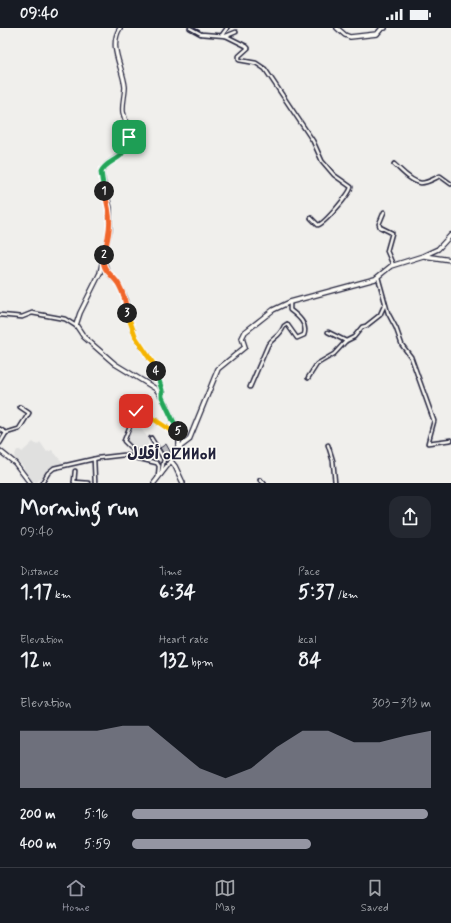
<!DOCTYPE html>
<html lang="en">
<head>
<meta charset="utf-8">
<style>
  :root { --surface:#171b24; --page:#242831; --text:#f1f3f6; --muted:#9ea1a6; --line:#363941; --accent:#9495a2 }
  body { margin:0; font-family:Mynerve,"Playpen Sans Arabic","Noto Sans Tifinagh",sans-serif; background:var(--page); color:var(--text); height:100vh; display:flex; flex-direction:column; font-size:15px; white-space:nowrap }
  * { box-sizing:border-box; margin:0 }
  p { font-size:13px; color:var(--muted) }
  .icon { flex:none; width:22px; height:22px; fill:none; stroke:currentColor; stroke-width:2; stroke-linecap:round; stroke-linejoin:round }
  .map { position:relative; height:455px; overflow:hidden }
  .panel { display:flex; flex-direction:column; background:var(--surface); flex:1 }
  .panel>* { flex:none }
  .pin { position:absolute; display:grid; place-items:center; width:34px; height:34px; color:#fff; margin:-17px; border-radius:8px; box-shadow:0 2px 6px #0006 }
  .km { position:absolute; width:20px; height:20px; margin:-10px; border-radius:50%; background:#222; color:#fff; font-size:11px; line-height:20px; text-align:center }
  .round { display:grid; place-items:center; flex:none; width:42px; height:42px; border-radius:12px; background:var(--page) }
  .headline { display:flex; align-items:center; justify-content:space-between; height:68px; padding:0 20px }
  h1 { font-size:22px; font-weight:700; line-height:30px }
  .metrics { display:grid; grid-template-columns:repeat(3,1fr); gap:6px; height:68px; padding:4px 20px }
  .metrics div { display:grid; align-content:center }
  .metrics b { font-size:20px; font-weight:700 }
  .metrics small { font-size:11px; font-weight:400 }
  .metrics p { font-size:11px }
  .chart { height:112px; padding:8px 20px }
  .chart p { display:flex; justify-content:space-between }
  .chart svg { width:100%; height:72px; margin-top:4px; fill:var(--accent); opacity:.7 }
  ul { padding:0 20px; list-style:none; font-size:13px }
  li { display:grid; grid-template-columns:64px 48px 1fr; align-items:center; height:30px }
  li i { height:10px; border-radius:5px; background:var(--accent) }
  .status { display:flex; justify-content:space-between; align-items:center; height:28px; padding:0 20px; background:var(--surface); direction:ltr }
  .status svg { height:11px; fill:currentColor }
  .menu { display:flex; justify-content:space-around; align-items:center; height:56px; border-top:1px solid var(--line); background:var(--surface); font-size:11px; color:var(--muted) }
  .menu a { display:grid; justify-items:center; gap:2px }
  .menu .selected { color:var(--accent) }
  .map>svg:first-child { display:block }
  .built { fill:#e0e0df }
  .building { fill:#bcbcc0; stroke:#22223b }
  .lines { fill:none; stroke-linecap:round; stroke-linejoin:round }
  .street-casing { stroke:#22223b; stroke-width:5.5 }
  .secondary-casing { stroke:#22223b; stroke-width:6 }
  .street { stroke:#fdfcf7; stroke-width:2.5 }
  .secondary { stroke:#fdfcf7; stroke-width:3.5 }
  .split-1-casing { stroke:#fff; stroke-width:8 }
  .split-2-casing { stroke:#fff; stroke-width:8 }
  .split-3-casing { stroke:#fff; stroke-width:8 }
  .split-4-casing { stroke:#fff; stroke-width:8 }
  .split-5-casing { stroke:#fff; stroke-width:8 }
  .split-6-casing { stroke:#fff; stroke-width:8 }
  .split-1 { stroke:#22a559; stroke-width:5 }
  .split-2 { stroke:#f0652b; stroke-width:5 }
  .split-3 { stroke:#f0652b; stroke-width:5 }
  .split-4 { stroke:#f5b400; stroke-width:5 }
  .split-5 { stroke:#22a559; stroke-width:5 }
  .split-6 { stroke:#f5b400; stroke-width:5 }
  .labels { text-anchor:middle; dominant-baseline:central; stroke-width:3; stroke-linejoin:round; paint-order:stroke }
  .quarter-label { font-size:16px; font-weight:bold; fill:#22223b; stroke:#fdfcf7 }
</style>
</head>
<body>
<div class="status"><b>09:40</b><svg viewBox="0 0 49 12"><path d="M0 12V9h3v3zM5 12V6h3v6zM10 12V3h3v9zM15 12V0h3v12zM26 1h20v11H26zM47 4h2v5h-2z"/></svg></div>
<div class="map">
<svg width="451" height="455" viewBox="0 0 451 455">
  <rect width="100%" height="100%" fill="#f0efec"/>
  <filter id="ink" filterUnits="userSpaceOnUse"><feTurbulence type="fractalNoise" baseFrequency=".025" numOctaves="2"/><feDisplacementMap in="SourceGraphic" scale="8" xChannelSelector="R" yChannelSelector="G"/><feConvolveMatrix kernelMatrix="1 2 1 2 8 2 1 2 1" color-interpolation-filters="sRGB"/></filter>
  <g filter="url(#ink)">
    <g class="built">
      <polygon points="134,391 148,410 148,417 137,425 125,413"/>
      <polygon points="33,414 37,417 40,414 47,424 52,422 64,436 54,438 36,455 31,452 24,441 24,439 14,429 17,422 20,422 22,424"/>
    </g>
    <polygon class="building" points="166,416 171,425 167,431 160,420"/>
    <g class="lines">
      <defs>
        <g id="street">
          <path d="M 190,0 L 201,6 L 226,8 L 246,18 L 248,20 L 239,28 L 239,32 L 256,35 L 265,41 L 313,113 L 322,133 L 334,147 L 351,159 C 350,166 324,196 318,197 L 311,190"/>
          <polyline points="222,7 227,0"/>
          <polyline points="226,8 236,4"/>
          <path d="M 394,136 C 401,142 411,154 421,155 C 428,155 435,150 440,148 L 451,156"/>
          <polyline points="384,184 379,196 380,199 392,205 387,223 393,237"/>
          <polyline points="104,233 108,245 118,255 125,269 128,288 136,310 154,337 162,362 162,369"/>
          <polyline points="378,249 388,285 396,300 402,317 411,329 434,393 428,415 451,412"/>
          <polyline points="0,287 22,289 32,285 65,291 76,298"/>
          <polyline points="328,304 346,313"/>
          <polyline points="308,350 317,336 334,326 346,313 354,309 362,299 366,298 380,287 385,276"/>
          <path d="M 250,359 L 268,317 C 274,308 279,310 284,298 L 287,296 L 297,310 L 304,307 C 308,296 298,288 290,282 L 290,274"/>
          <polyline points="0,401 6,405"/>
          <polyline points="151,410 164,431 161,446"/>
          <polyline points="0,415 6,405 19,401 29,385 20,379"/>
          <polyline points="328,417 333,433 335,455"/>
          <polyline points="140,429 124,413 136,383 152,390 179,408"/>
          <polyline points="94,431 95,455"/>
          <polyline points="260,452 264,455"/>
          <polyline points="74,454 88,455"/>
          <polyline points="74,454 75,443"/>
          <polyline points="42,455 48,445 54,440 98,430 124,427 157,435 159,438 158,449"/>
        </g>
        <g id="secondary">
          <path d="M 120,0 C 108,19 123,39 125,59 C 125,67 122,75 123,84 C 125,93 130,101 129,111 C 125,132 106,131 101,145 L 110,180 L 110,200 L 100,245 L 80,285 L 76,297 L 84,309 L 115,336 L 156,361 L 162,369 L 176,398 L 179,408 L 179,417 L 168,437 L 154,455"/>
          <polyline points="337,0 345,7 350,9 377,6 382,0 385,0"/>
          <polyline points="424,228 451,232"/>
          <polyline points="177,421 189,412 218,341 245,319 242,310 245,304 273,282 290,274 375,251 391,238 423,228 438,221 451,207"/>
          <polyline points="0,423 15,435 30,455"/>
          <polyline points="171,433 175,438 183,455"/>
        </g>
      </defs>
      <use href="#street" class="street-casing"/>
      <use href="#secondary" class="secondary-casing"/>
      <use href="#street" class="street"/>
      <use href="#secondary" class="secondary"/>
    </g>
  </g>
  <g class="lines" filter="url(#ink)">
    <defs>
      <path id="split-1" d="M 104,163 L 101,144 C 105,135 115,133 121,127 C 125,122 127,116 129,109"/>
      <path id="split-2" d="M 104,227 C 111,199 112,190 104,163"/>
      <path id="split-3" d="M 104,227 C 100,243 113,246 119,257 C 124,266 126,275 127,285"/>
      <polyline id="split-4" points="127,285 136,310 154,337 156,343"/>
      <polyline id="split-5" points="156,343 162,362 162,369 178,403"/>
      <polyline id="split-6" points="136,383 152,390 179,408 178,403"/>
    </defs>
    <use href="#split-1" class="split-1-casing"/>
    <use href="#split-2" class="split-2-casing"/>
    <use href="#split-3" class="split-3-casing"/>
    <use href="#split-4" class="split-4-casing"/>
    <use href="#split-5" class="split-5-casing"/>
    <use href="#split-6" class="split-6-casing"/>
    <use href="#split-1" class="split-1"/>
    <use href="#split-2" class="split-2"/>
    <use href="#split-3" class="split-3"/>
    <use href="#split-4" class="split-4"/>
    <use href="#split-5" class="split-5"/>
    <use href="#split-6" class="split-6"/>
  </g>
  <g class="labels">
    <g class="quarter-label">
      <text x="172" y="426">أقلال ⴰⵇⵍⵍⴰⵍ</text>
    </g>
  </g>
</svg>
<div class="pin" style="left:129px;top:109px;background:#1e9e55"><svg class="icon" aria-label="arrive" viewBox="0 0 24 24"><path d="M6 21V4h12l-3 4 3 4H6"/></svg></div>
<div class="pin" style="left:136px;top:383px;background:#d93025"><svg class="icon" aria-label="check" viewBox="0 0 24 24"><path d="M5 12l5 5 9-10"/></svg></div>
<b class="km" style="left:104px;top:163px">1</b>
<b class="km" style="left:104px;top:227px">2</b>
<b class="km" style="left:127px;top:285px">3</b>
<b class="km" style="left:156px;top:343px">4</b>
<b class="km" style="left:178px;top:403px">5</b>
</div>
<section class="panel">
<div class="headline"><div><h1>Morning run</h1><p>09:40</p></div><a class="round"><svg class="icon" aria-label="share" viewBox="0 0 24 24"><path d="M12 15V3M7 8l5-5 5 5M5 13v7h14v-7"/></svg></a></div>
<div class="metrics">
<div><p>Distance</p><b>1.17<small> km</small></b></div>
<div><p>Time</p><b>6:34</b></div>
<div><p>Pace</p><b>5:37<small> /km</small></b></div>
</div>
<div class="metrics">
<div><p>Elevation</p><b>12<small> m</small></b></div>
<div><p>Heart rate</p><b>132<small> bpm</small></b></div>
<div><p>kcal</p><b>84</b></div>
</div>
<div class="chart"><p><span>Elevation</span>303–313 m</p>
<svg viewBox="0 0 160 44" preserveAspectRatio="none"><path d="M0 44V9L10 9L20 9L30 9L40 6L50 6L60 19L70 32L80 38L90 32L100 19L110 9L120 9L130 16L140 16L150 12L160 9V44z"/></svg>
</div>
<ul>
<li><b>200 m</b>5:16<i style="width:99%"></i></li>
<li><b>400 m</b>5:59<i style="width:60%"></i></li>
</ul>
</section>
<nav class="menu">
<a class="selected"><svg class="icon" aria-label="home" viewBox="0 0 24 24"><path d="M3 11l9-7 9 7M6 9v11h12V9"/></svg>Home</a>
<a><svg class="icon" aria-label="map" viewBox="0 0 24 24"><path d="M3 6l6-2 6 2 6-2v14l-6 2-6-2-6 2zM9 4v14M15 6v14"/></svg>Map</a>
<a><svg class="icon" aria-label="saved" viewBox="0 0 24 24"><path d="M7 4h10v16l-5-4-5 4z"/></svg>Saved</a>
</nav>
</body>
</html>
